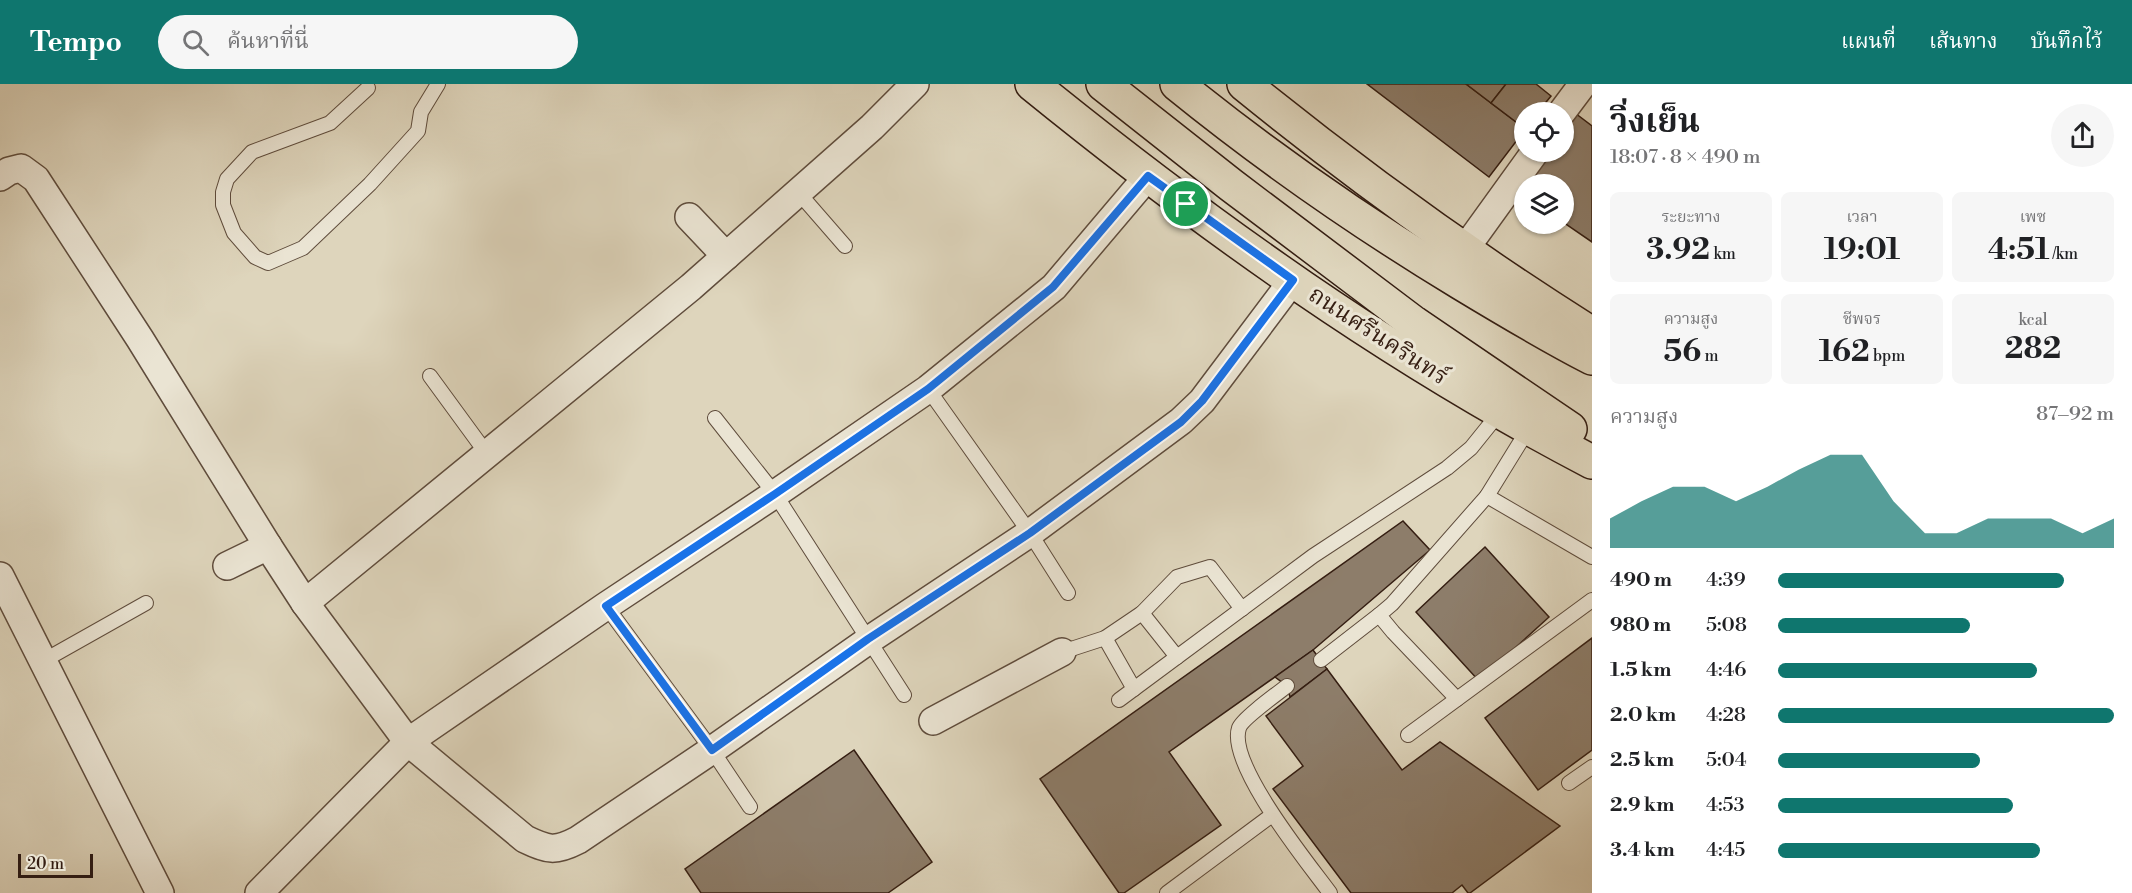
<!DOCTYPE html>
<html lang="th">
<head>
<meta charset="utf-8">
<style>
  :root { --surface:#fff; --page:#f6f6f6; --text:#202124; --muted:#757577; --accent:#0f766e }
  body { margin:0; font-family:"Libre Bodoni","Noto Serif Thai",serif; background:var(--page); color:var(--text); height:100vh; display:flex; flex-direction:column; font-size:22px; white-space:nowrap }
  * { box-sizing:border-box; margin:0 }
  p { font-size:20px; color:var(--muted) }
  .icon { flex:none; width:33px; height:33px; fill:none; stroke:currentColor; stroke-width:2; stroke-linecap:round; stroke-linejoin:round }
  .map { position:relative; flex:1; overflow:hidden }
  .details { display:flex; flex-direction:column; background:var(--surface); width:540px }
  .details>* { flex:none }
  .controls { position:absolute; left:1514px; top:18px; display:grid; gap:12px }
  .controls a { display:grid; place-items:center; width:60px; height:60px; border-radius:50%; background:var(--surface); box-shadow:0 2px 4px #0004; font-size:30px }
  .scale { position:absolute; left:18px; bottom:15px; width:75px; box-sizing:border-box; padding-left:6px; border:3px solid #351e12; border-top:0; font-size:16px; line-height:21px; white-space:nowrap; color:#351e12; -webkit-text-stroke:4px #eae4d3; paint-order:stroke }
  .pin { position:absolute; display:grid; place-items:center; width:51px; height:51px; color:#fff; margin:-26px; border:3px solid #fff; border-radius:50%; box-shadow:0 2px 6px #0007 }
  .round { display:grid; place-items:center; flex:none; width:63px; height:63px; border-radius:32px; background:var(--page) }
  .summary { display:flex; align-items:center; justify-content:space-between; height:102px; padding:0 18px }
  h1 { font-size:33px; font-weight:700; line-height:45px }
  .stats { display:grid; grid-template-columns:repeat(3,1fr); gap:9px; height:102px; padding:6px 18px }
  .stats div { display:grid; align-content:center; border-radius:9px; background:var(--page); text-align:center }
  .stats b { font-size:30px; font-weight:700 }
  .stats small { font-size:16px; font-weight:400 }
  .stats p { font-size:16px }
  .chart { height:168px; padding:12px 18px }
  .chart p { display:flex; justify-content:space-between }
  .chart svg { width:100%; height:108px; margin-top:6px; fill:var(--accent); opacity:.7 }
  ul { padding:0 18px; list-style:none; font-size:20px }
  li { display:grid; grid-template-columns:96px 72px 1fr; align-items:center; height:45px }
  li i { height:15px; border-radius:8px; background:var(--accent) }
  header { display:flex; align-items:center; gap:36px; box-sizing:border-box; height:84px; padding:0 30px; background:var(--accent); color:#fff }
  header strong { font-size:28px }
  nav { display:flex; gap:33px; margin-inline-start:auto; font-size:21px }
  .search { width:420px; height:54px; background:var(--page); display:flex; align-items:center; gap:15px; box-sizing:border-box; padding:0 21px; border-radius:33px; color:var(--muted); font-size:22px }
  main { display:flex; flex:1; min-height:0 }
  .map>svg:first-child { display:block }
  .building { fill:#8d7d6a; stroke:#351e12; stroke-width:1.5 }
  .lines { fill:none; stroke-linecap:round; stroke-linejoin:round }
  .lane-casing { stroke:#5f4c3c; stroke-width:16 }
  .street-casing { stroke:#5f4c3c; stroke-width:30 }
  .primary-casing { stroke:#351e12; stroke-width:36 }
  .lane { stroke:#eae4d3; stroke-width:14 }
  .street { stroke:#eae4d3; stroke-width:27 }
  .primary { stroke:#ded5bc; stroke-width:33 }
  .route-casing { stroke:#fff; stroke-width:12 }
  .route { stroke:#1a73e8; stroke-width:8 }
  .labels { text-anchor:middle; dominant-baseline:central; stroke-width:6; stroke-linejoin:round; paint-order:stroke }
  .street-label { font-size:24px; fill:#351e12; stroke:#eae4d3 }
</style>
</head>
<body>
<header>
<strong>Tempo</strong>
<div class="search"><svg class="icon" aria-label="search" viewBox="0 0 24 24"><circle cx="10" cy="10" r="6"/><path d="M15 15l6 6"/></svg>ค้นหาที่นี่</div>
<nav><a>แผนที่</a><a>เส้นทาง</a><a>บันทึกไว้</a></nav>
</header>
<main>
<div class="map">
<svg width="1592" height="809" viewBox="0 0 1592 809">
  <rect width="100%" height="100%" fill="#ded5bc"/>
  <filter id="stains"><feTurbulence type="fractalNoise" baseFrequency=".00333" numOctaves="4"/><feColorMatrix values="0 0 0 0 .2 0 0 0 0 .09 0 0 0 0 .02 0 0 0 .5 -.17"/></filter>
  <radialGradient id="worn" r=".72"><stop offset=".6" stop-color="#630" stop-opacity="0"/><stop offset="1" stop-color="#630" stop-opacity=".3"/></radialGradient>
  <g class="building">
    <polygon points="1367,0 1466,0 1524,44 1524,47 1489,93"/>
    <polygon points="1466,0 1506,0 1491,19"/>
    <polygon points="1506,0 1536,0 1551,12 1538,28 1524,28 1524,44 1491,19"/>
    <polygon points="1575,29 1592,42 1592,158 1563,138 1563,100 1524,100 1524,112 1517,107 1546,68 1563,68 1563,45"/>
    <polygon points="1403,437 1430,466 1313,566 1169,668 1221,741 1124,809 1119,809 1040,695"/>
    <polygon points="1485,463 1549,533 1479,597 1416,528"/>
    <polygon points="1592,554 1592,666 1538,706 1485,634"/>
    <polygon points="1313,566 1327,585 1290,613 1287,602 1275,593"/>
    <polygon points="1327,585 1402,686 1440,658 1560,742 1470,809 1468,809 1462,801 1452,809 1351,809 1273,705 1303,682 1266,632"/>
    <polygon points="854,666 932,778 888,809 701,809 685,785"/>
  </g>
  <g class="lines">
    <defs>
      <g id="lane">
        <polyline points="368,4 330,39 252,68 227,95 223,108 223,121 234,149 255,173 268,179 303,164 370,100 418,47 421,28 438,0"/>
        <polyline points="798,108 845,162"/>
        <polyline points="430,292 487,370"/>
        <polyline points="928,305 1030,449 1068,509"/>
        <polyline points="715,334 775,410 904,611"/>
        <polyline points="1529,344 1487,412 1592,473"/>
        <polyline points="606,522 712,666 750,723"/>
        <polyline points="1142,529 1177,573"/>
        <polyline points="1105,554 1134,605"/>
        <polyline points="1062,568 1105,554 1142,529 1177,493 1210,483 1242,525"/>
        <polyline points="1321,576 1379,531"/>
        <polyline points="43,577 146,519"/>
        <path d="M 1287,602 C 1278,609 1242,635 1239,644 C 1227,680 1308,779 1330,809"/>
        <polyline points="1457,615 1393,548 1379,531 1392,520 1487,412"/>
        <polyline points="1119,616 1313,472 1447,384 1471,364 1500,328"/>
        <polyline points="1408,651 1592,516"/>
        <polyline points="1569,699 1592,683"/>
        <polyline points="1167,809 1272,731"/>
      </g>
      <g id="street">
        <polyline points="1562,28 1583,0"/>
        <path d="M 0,93 L 9,87 L 21,84 L 36,95 L 140,255 L 268,462 L 305,519 L 408,658 L 525,755 C 548,766 555,768 578,756 L 712,666 L 869,556 L 1030,449 L 1181,337 L 1202,317 L 1293,196"/>
        <polyline points="689,133 726,172"/>
        <polyline points="1465,165 1535,68"/>
        <polyline points="227,482 268,462"/>
        <polyline points="0,492 160,809"/>
        <polyline points="305,519 691,203 872,43 915,0"/>
        <polyline points="933,637 1062,568"/>
        <polyline points="259,809 408,658 606,522 775,410 928,305 1054,203 1148,92"/>
      </g>
      <g id="primary">
        <path d="M 1032,0 C 1207,142 1392,274 1592,378"/>
        <polyline points="1103,0 1231,101 1414,239 1570,345"/>
        <path d="M 1177,0 C 1267,73 1362,139 1461,199 C 1504,225 1547,251 1592,274"/>
        <path d="M 1244,0 C 1355,90 1471,174 1592,250"/>
      </g>
    </defs>
    <use href="#lane" class="lane-casing"/>
    <use href="#street" class="street-casing"/>
    <use href="#primary" class="primary-casing"/>
    <use href="#lane" class="lane"/>
    <use href="#street" class="street"/>
    <use href="#primary" class="primary"/>
  </g>
  <g class="lines">
    <defs>
      <polygon id="route" points="1148,92 1293,196 1202,317 1181,338 1030,449 868,555 712,666 606,522 775,410 928,305 1053,203"/>
    </defs>
    <use href="#route" class="route-casing"/>
    <use href="#route" class="route"/>
  </g>
  <g class="labels">
    <g class="street-label">
      <text transform="translate(1378 252) rotate(33)">ถนนศรีนครินทร์</text>
    </g>
  </g>
  <rect width="100%" height="100%" filter="url(#stains)"/>
  <rect width="100%" height="100%" fill="url(#worn)"/>
</svg>
<div class="controls">
<a><svg class="icon" aria-label="locate" viewBox="0 0 24 24"><circle cx="12" cy="12" r="6"/><path d="M12 2v4M12 18v4M2 12h4M18 12h4"/></svg></a>
<a><svg class="icon" aria-label="layers" viewBox="0 0 24 24"><path d="M12 4l9 5-9 5-9-5zM3 14l9 5 9-5"/></svg></a>
</div>
<div class="scale">20 m</div>
<div class="pin" style="left:1186px;top:120px;background:#1e9e55"><svg class="icon" aria-label="arrive" viewBox="0 0 24 24"><path d="M6 21V4h12l-3 4 3 4H6"/></svg></div>
</div>
<section class="details">
<div class="summary"><div><h1>วิ่งเย็น</h1><p>18:07 · 8 × 490 m</p></div><a class="round"><svg class="icon" aria-label="share" viewBox="0 0 24 24"><path d="M12 15V3M7 8l5-5 5 5M5 13v7h14v-7"/></svg></a></div>
<div class="stats">
<div><p>ระยะทาง</p><b>3.92<small> km</small></b></div>
<div><p>เวลา</p><b>19:01</b></div>
<div><p>เพซ</p><b>4:51<small> /km</small></b></div>
</div>
<div class="stats">
<div><p>ความสูง</p><b>56<small> m</small></b></div>
<div><p>ชีพจร</p><b>162<small> bpm</small></b></div>
<div><p>kcal</p><b>282</b></div>
</div>
<div class="chart"><p><span>ความสูง</span>87–92 m</p>
<svg viewBox="0 0 160 44" preserveAspectRatio="none"><path d="M0 44V32L10 25L20 19L30 19L40 25L50 19L60 12L70 6L80 6L90 25L100 38L110 38L120 32L130 32L140 32L150 38L160 32V44z"/></svg>
</div>
<ul>
<li><b>490 m</b>4:39<i style="width:85%"></i></li>
<li><b>980 m</b>5:08<i style="width:57%"></i></li>
<li><b>1.5 km</b>4:46<i style="width:77%"></i></li>
<li><b>2.0 km</b>4:28<i style="width:100%"></i></li>
<li><b>2.5 km</b>5:04<i style="width:60%"></i></li>
<li><b>2.9 km</b>4:53<i style="width:70%"></i></li>
<li><b>3.4 km</b>4:45<i style="width:78%"></i></li>
</ul>
</section>
</main>
</body>
</html>
